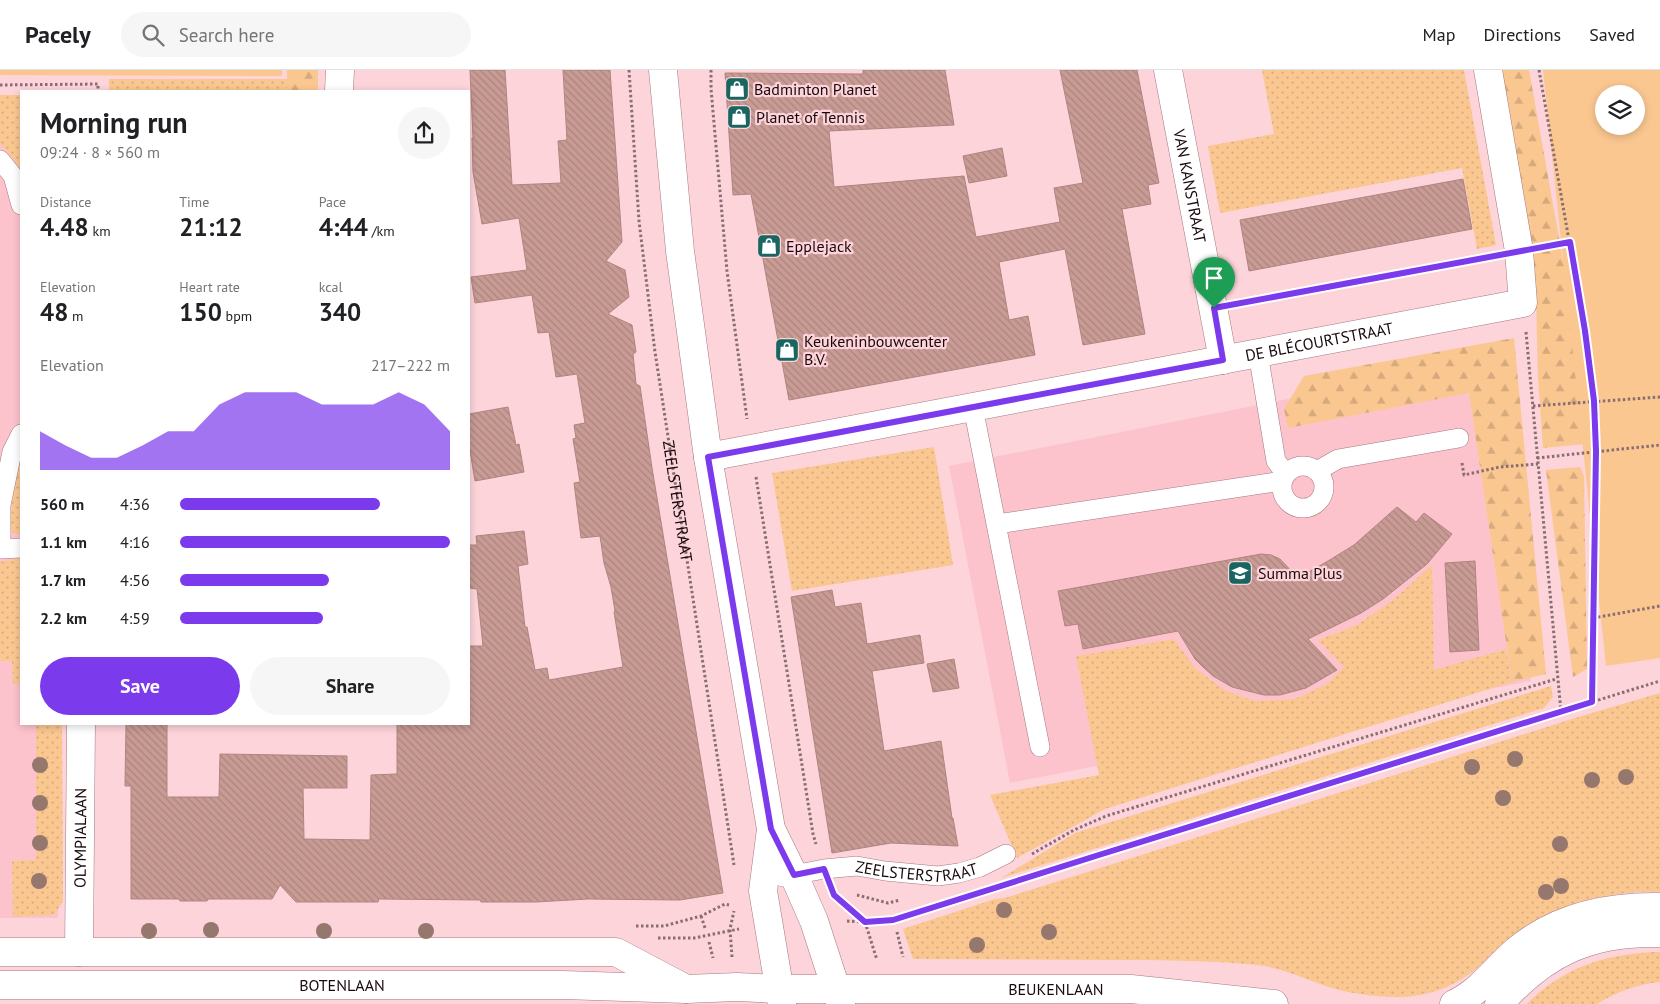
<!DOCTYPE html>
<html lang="en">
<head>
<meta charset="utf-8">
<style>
  :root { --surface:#fff; --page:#f6f6f6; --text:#202124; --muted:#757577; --line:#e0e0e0; --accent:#7c3aed }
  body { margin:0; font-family:"PT Sans",sans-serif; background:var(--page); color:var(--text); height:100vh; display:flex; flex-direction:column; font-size:19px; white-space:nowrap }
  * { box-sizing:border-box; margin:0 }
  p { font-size:16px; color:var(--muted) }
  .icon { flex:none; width:28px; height:28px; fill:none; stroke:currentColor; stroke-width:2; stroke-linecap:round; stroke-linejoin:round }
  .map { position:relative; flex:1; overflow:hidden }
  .side { position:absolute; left:20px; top:20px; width:450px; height:635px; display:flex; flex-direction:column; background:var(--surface); border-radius:0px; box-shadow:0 2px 8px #0003 }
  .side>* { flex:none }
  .fabs { position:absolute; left:1595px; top:15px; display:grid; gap:10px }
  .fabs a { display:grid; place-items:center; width:50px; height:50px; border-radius:50%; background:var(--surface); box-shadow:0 2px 8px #0003; font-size:25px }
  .pin { position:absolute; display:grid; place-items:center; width:42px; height:42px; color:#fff; margin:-51px -21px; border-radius:50% 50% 50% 0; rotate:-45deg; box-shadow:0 0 5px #0007 }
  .pin .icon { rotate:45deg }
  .round { display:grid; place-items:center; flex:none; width:52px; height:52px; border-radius:26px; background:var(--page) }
  .summary { display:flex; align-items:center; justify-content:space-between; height:85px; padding:0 20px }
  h1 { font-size:28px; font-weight:800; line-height:38px }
  .metrics { display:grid; grid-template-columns:repeat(3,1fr); gap:8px; height:85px; padding:5px 20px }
  .metrics div { display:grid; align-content:center }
  .metrics b { font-size:25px; font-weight:800 }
  .metrics small { font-size:14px; font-weight:400 }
  .metrics p { font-size:14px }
  .chart { height:140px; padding:10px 20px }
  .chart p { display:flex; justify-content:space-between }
  .chart svg { width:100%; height:90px; margin-top:5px; fill:var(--accent); opacity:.7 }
  .primary-button { display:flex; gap:10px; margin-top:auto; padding:10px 20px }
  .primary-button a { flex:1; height:58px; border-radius:30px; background:var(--accent); color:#fff; font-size:20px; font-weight:800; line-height:58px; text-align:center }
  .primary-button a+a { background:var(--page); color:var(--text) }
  ul { padding:0 20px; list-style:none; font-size:16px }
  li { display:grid; grid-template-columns:80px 60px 1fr; align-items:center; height:38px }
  li i { height:12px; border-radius:6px; background:var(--accent) }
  header { display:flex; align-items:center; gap:30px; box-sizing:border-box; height:70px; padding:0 25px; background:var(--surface); border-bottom:1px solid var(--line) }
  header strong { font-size:24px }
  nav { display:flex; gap:28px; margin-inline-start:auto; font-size:18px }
  .search { width:350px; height:45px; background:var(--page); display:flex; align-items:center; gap:12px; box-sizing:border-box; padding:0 18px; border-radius:28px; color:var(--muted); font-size:19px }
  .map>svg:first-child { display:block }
  .built { fill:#fcc3cd }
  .grass { fill:url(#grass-dots) }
  .forest { fill:url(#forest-firs) }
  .green { fill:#fbc791; fill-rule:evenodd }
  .building { fill:url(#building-back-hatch); stroke:#b0847e }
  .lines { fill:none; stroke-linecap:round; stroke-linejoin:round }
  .service-casing { stroke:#a57980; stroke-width:20 }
  .minor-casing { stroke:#a57980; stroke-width:29 }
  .tertiary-casing { stroke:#a57980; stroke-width:29 }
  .primary-casing { stroke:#a57980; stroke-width:29 }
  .path { stroke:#886d72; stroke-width:3; stroke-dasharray:2.5 2.5; stroke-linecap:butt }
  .service { stroke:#fff; stroke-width:19 }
  .minor { stroke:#fff; stroke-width:28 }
  .tertiary { stroke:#fff; stroke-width:28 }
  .primary { stroke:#fff; stroke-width:28 }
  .tree { fill:#95776d }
  .route-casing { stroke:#fff; stroke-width:10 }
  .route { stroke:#7c3aed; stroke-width:6 }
  .labels { text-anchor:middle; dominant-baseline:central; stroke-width:4.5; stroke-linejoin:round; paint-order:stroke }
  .poi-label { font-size:16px; fill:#18090c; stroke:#fcd4da; text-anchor:start }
  .street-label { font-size:16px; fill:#18090c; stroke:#fcd4da }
</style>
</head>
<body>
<header>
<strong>Pacely</strong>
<div class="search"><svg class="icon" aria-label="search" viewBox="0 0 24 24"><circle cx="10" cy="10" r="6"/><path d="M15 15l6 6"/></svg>Search here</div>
<nav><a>Map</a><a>Directions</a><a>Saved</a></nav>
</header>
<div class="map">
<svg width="1660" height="934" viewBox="0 0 1660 934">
  <defs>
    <pattern id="grass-dots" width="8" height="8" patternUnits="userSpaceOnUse" patternTransform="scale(1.25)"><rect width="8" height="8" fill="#fbc791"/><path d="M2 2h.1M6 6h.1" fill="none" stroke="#d6aa7c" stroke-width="1.8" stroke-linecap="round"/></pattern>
    <pattern id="forest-firs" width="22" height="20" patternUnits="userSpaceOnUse" patternTransform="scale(1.25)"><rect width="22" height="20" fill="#fbc791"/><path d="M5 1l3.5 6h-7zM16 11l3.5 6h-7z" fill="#d6aa7c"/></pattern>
    <pattern id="building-back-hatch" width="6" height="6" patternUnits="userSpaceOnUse" patternTransform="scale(1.25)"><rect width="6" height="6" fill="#c99b95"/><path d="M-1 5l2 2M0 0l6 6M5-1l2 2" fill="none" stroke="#ac847f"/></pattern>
  </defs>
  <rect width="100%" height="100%" fill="#fcd4da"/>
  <g class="built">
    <polygon points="0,25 21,25 21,654 61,654 58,848 0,848"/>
    <polygon points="1470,293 1531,611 1010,713 949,396"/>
  </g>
  <g class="grass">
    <polygon points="1262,0 1464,0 1496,175 1477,179 1462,98 1220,143 1208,76 1274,64"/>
    <rect x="109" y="9" width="178" height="12"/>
    <polygon points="0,25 21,25 21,102 18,95 0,73"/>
    <polygon points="934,377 953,495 792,521 772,403"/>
    <polygon points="21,389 21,465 12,462 10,456 14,413"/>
    <polygon points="18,488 21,489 21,614 13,614 12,591 0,591 0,492"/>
    <polygon points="1432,495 1434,600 1506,579 1512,612 1105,739 1017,788 990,725 1099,705 1076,586 1174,569 1195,598 1224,620 1255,631 1295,629 1327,614 1344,597 1318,570 1355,556 1393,530"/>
    <polygon points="1551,616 1553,627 1544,638 1001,808 1075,763"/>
    <path d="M 1660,623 L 1660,822 C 1604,820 1547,838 1503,873 C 1493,881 1485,892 1475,900 C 1457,914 1436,923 1414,926 C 1389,929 1357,925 1332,918 C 1307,910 1284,898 1257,895 C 1207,890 1155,890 1105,890 C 1041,890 977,889 913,889 L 903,859 L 995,829 L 1005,828 L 1585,645 Z"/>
    <polygon points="36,654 62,654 63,831 54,845 13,847 12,791 36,790"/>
    <path d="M 1653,882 L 1660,882 L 1660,912 C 1638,914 1616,922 1597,934 L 1527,934 C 1564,897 1603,885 1653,882 Z"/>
  </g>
  <g class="forest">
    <rect x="287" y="0" width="31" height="21"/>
    <polygon points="1500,0 1529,0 1581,291 1585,374 1543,378 1538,309 1536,227"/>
    <polygon points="1514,268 1546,604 1512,612 1469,323 1288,358 1284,339 1304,306"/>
    <polygon points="1580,397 1584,406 1587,599 1573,607 1546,400"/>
  </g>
  <g class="green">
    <polygon points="0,0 282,0 282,6 0,5"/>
    <path d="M 1543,0 L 1660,0 L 1660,588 L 1606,596 ZM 1604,24 L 1636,24 L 1636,56 L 1604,56 Z"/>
  </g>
  <g class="building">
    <polygon points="470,0 505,0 512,115 561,113 558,71 567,70 563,0 610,0 622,172 606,191 625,200 629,227 608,244 632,255 636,282 633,284 636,314 640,316 652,398 723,823 680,830 588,829 536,832 481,832 480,830 379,829 378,832 296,832 280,815 272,829 208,829 207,831 180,831 179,829 131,829 131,716 125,716 126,654 167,654 167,727 219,727 220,684 347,686 347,718 303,718 304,769 370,770 371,705 397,704 397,654 469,654 469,576 483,576 477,519 469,518 469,475 477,475 476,466 524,461 528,494 518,496 525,557 527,557 535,600 547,598 549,610 623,597 614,542 615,541 611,517 604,493 600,466 581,468 574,413 580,412 573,369 576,368 574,355 585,353 577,304 556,307 549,262 538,263 532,225 475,233 471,207 527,200 519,148 482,154 473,102 472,68 473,68"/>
    <polygon points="863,0 945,0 954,55 829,61 834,117 964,106 976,167 1060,152 1054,118 1083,113 1060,0 1137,0 1159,113 1148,115 1151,134 1122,139 1145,264 1083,275 1065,179 999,192 1009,250 1028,246 1035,285 789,330 751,124 733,125 725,3 863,4"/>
    <polygon points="1002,78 1007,106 969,113 963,86"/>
    <polygon points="1463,109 1472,159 1249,201 1240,150"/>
    <polygon points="508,337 516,375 519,374 524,402 475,411 469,375 469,344"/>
    <polygon points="1397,437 1416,452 1424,443 1452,464 1427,494 1383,529 1361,543 1308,569 1337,600 1306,618 1280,625 1264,625 1232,617 1213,606 1202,596 1195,589 1178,561 1083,579 1078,554 1065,556 1058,521 1261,484 1271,485 1280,489 1298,508 1328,491 1354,475"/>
    <polygon points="1475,491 1479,580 1450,582 1445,493"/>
    <polygon points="832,520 835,537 861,533 867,574 920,565 924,593 872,601 884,681 941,671 952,748 953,748 958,776 891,773 832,783 791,527"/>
    <polygon points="954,589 959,618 933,622 927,594"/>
  </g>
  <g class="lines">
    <defs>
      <g id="service">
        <polyline points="0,90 13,106 21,135"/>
        <polyline points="1258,283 1276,391 1286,404"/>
        <polyline points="973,337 1040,677"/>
        <circle cx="1303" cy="417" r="21"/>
        <polyline points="1317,401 1338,389 1459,368"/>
        <polyline points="997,454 1282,411"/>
        <polyline points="1,478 1,435 12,382 21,364"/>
        <polyline points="0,479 21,478"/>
        <path id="s2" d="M 783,807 L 824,799 L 857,796 L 885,801 L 938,806 L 959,803 L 980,797 L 1006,784"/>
      </g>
      <g id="minor">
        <path id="s3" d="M 1168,0 L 1223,290"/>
        <polyline points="339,21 340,0"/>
        <path id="s4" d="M 708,387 L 1523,233 L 1519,181 L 1488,0"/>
        <polyline points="0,882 616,882 686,919"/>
        <path id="s5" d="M 79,882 L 81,654"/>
      </g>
      <g id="tertiary">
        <polyline points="663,0 680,181 708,387 771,759 796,810 814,851 841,934"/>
        <polyline points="771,759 763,821 782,934"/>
      </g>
      <g id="primary">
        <path id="s6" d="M 0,915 L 563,915 L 686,919 L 737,917 L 779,919 L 1131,919 L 1274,934"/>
        <path d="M 1454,934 C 1479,923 1496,898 1516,881 C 1556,847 1608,836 1660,837"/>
        <path d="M 1499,934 C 1545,882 1591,861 1660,863"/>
      </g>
    </defs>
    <use href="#service" class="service-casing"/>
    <use href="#minor" class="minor-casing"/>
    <use href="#tertiary" class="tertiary-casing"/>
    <use href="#primary" class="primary-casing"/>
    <g class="path">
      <path id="s1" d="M 629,0 L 639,151 L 655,282 L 734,795"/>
      <polyline points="711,0 711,19 727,201 747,349"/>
      <polyline points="1539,0 1585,261 1594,331 1596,381 1592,632"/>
      <polyline points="0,15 98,14 98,21"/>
      <polyline points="1549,176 1570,172"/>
      <polyline points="1242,233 1488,187"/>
      <polyline points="1526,262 1561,642"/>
      <polyline points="1533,336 1660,327"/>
      <polyline points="1537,388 1660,375"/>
      <polyline points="1462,393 1464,405 1500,397 1538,394"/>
      <polyline points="756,407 813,764 816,774"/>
      <polyline points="1593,548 1660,536"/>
      <polyline points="1032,784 1074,760 1106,746 1556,609"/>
      <polyline points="1011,813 1102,783 1660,611"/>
      <polyline points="857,825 888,833 900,830"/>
      <polyline points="840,832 864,852"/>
      <polyline points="701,846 705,858"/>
      <polyline points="847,851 865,852 893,850 950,833"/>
      <polyline points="865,852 877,890"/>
      <polyline points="636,856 664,856 701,846 725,834 729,835"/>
      <polyline points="897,862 903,887"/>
      <polyline points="658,868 694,868 739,859"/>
      <polyline points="709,872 713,888"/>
      <polyline points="732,887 730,859 734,841"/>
    </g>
    <use href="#service" class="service"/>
    <use href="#minor" class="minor"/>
    <use href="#tertiary" class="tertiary"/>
    <use href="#primary" class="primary"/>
  </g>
  <g class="tree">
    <circle cx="1515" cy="689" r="8"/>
    <circle cx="40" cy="695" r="8"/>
    <circle cx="1472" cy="697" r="8"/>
    <circle cx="1626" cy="707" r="8"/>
    <circle cx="1592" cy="710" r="8"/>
    <circle cx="1503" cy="728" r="8"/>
    <circle cx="40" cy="733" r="8"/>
    <circle cx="40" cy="773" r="8"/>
    <circle cx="1560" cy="774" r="8"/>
    <circle cx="39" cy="811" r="8"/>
    <circle cx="1561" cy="816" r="8"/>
    <circle cx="1546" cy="822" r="8"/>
    <circle cx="1004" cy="840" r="8"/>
    <circle cx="211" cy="860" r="8"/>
    <circle cx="149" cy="861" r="8"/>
    <circle cx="324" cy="861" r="8"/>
    <circle cx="426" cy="861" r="8"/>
    <circle cx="1049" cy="862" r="8"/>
    <circle cx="977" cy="875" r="8"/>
  </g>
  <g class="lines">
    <defs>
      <polygon id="route" points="1570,172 1585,261 1594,331 1596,381 1592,632 1102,784 893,850 865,852 834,825 824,799 794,805 771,759 708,387 1223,290 1214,238"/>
    </defs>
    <use href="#route" class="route-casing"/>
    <use href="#route" class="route"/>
  </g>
  <defs>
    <symbol id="shop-square" viewBox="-11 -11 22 22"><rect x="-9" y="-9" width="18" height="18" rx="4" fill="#19655f" stroke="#fcd4da"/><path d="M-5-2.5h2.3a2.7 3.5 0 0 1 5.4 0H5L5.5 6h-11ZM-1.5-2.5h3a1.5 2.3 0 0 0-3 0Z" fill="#fff"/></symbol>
    <symbol id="school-square" viewBox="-11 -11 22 22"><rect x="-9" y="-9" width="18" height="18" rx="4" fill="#19655f" stroke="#fcd4da"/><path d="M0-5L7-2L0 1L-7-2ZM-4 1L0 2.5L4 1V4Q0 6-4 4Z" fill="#fff"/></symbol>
  </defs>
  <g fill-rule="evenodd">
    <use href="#shop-square" x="723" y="5" width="28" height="28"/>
    <use href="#shop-square" x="725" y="33" width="28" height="28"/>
    <use href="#shop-square" x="755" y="162" width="28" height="28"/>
    <use href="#shop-square" x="773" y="266" width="28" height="28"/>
    <use href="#school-square" x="1226" y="489" width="28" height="28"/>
  </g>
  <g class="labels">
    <g class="poi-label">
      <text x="754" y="19">Badminton Planet</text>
      <text x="756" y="47">Planet of Tennis</text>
      <text x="786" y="176">Epplejack</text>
      <text x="804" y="271">Keukeninbouwcenter<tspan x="804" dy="18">B.V.</tspan></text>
      <text x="1258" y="503">Summa Plus</text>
    </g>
    <g class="street-label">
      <text stroke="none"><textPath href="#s3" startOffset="118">VAN KANSTRAAT</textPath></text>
      <text stroke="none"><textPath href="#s4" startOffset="622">DE BLÉCOURTSTRAAT</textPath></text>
      <text stroke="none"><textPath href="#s1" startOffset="434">ZEELSTERSTRAAT</textPath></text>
      <text stroke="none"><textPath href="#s5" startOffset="114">OLYMPIALAAN</textPath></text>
      <text stroke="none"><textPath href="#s2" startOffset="135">ZEELSTERSTRAAT</textPath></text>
      <text stroke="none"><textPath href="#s6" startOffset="342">BOTENLAAN</textPath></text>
      <text stroke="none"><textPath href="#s6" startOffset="1056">BEUKENLAAN</textPath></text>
    </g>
  </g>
</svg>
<div class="fabs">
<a><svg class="icon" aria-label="layers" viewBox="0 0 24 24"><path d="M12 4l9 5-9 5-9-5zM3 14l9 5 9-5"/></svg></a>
</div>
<div class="pin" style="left:1214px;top:238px;background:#1e9e55"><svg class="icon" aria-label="arrive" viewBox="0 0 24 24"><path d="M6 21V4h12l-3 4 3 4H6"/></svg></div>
<section class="side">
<div class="summary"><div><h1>Morning run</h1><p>09:24 · 8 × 560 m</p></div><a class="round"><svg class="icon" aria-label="share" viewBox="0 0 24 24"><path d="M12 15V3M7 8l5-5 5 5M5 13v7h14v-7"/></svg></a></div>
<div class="metrics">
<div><p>Distance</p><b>4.48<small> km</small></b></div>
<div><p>Time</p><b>21:12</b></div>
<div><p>Pace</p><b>4:44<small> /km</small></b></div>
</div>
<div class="metrics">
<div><p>Elevation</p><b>48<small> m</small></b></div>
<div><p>Heart rate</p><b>150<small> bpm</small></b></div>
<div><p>kcal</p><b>340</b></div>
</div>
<div class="chart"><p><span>Elevation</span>217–222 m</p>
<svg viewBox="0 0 160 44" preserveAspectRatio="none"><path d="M0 44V25L10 32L20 38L30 38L40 32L50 25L60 25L70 12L80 6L90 6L100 6L110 12L120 12L130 12L140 6L150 12L160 25V44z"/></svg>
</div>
<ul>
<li><b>560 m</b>4:36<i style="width:74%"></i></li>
<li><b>1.1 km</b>4:16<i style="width:100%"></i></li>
<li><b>1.7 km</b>4:56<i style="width:55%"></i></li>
<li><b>2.2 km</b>4:59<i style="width:53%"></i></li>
</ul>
<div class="primary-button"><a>Save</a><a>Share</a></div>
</section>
</div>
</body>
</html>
